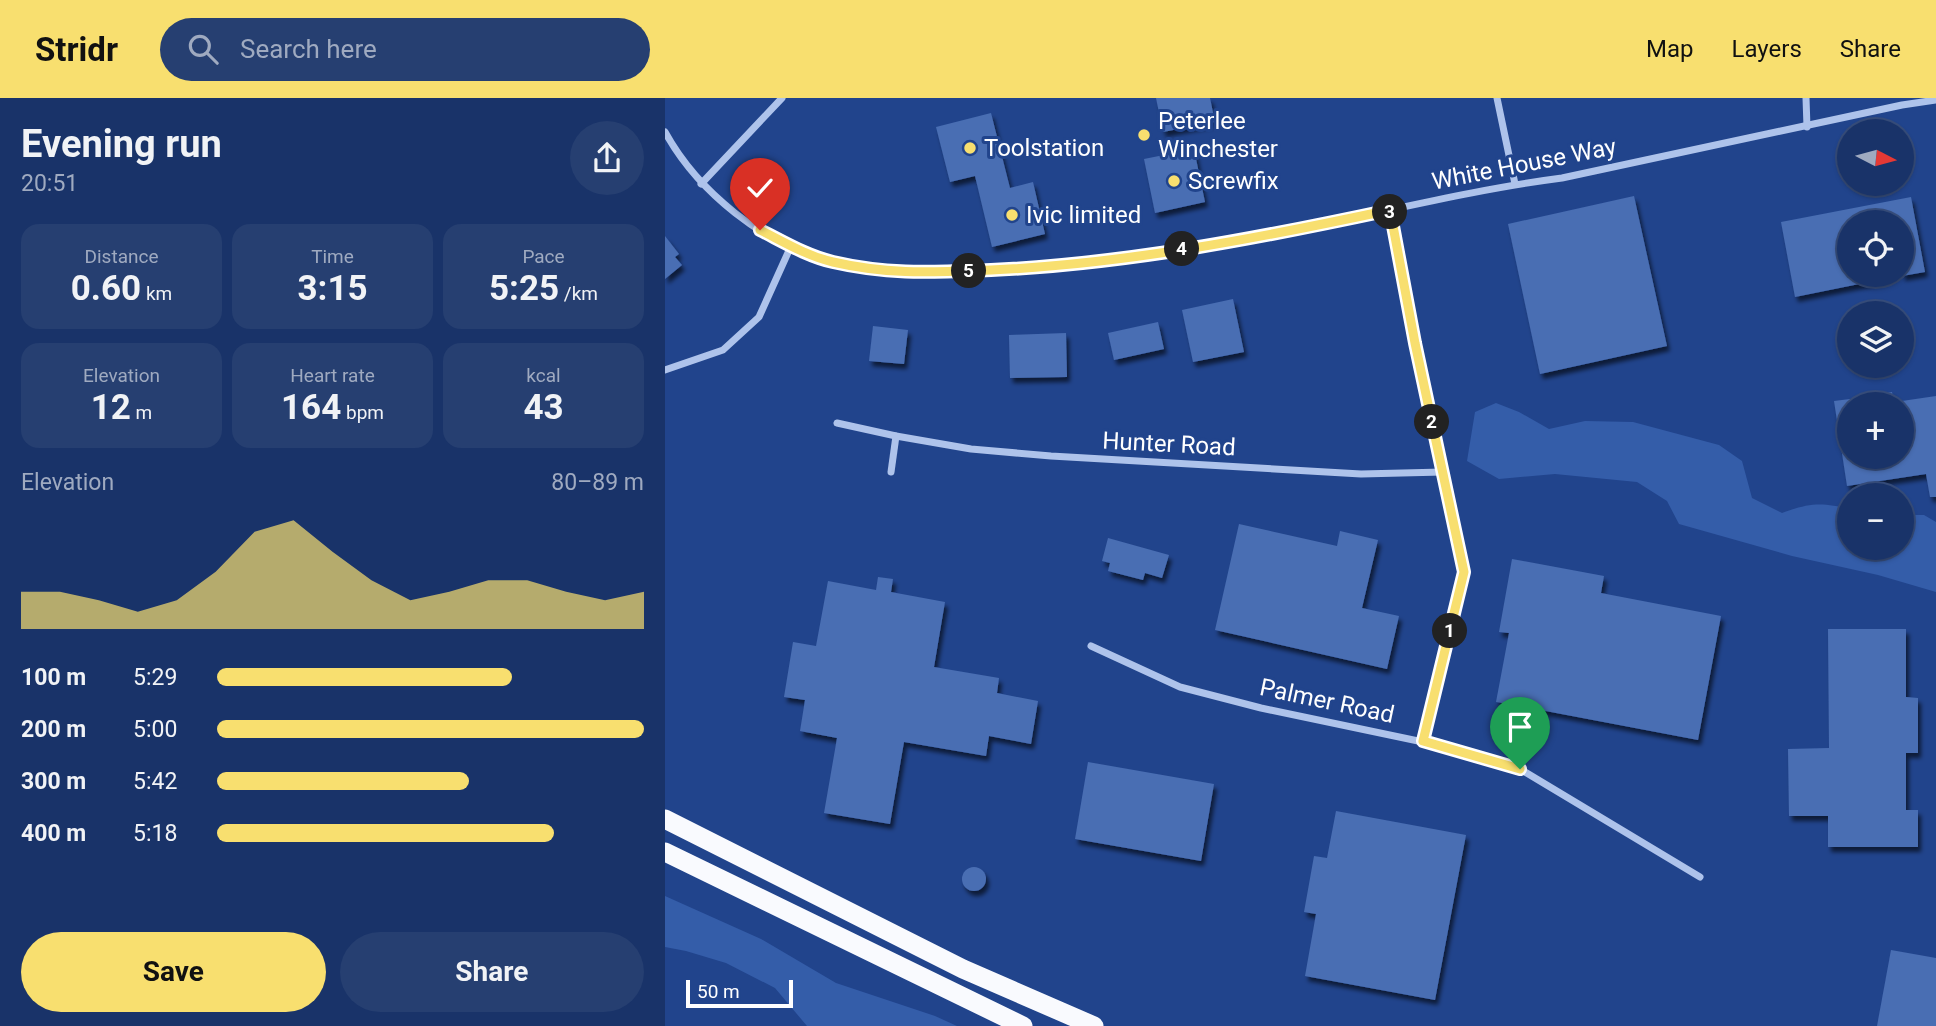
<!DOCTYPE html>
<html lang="en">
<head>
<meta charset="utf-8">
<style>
  :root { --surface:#193369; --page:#263f71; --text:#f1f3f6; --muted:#9faac0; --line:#374e7d; --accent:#f8df6f }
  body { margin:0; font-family:Roboto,sans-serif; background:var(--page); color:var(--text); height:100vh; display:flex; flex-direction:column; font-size:26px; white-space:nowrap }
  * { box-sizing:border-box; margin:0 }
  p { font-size:23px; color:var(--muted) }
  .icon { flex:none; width:38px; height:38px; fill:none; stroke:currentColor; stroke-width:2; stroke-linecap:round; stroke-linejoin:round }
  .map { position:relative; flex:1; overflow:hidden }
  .sheet { display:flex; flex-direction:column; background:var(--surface); width:665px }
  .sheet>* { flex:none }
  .needle { width:46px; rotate:96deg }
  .buttons { position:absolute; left:1172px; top:21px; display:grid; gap:14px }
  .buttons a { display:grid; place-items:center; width:77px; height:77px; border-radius:50%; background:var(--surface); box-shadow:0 2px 5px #0004,0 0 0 2px var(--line); font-size:35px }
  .scale { position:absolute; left:21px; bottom:18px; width:107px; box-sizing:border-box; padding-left:7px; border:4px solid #fff; border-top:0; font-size:19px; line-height:24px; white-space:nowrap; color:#fff; -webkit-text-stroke:5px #21448c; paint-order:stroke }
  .pin { position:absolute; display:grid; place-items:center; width:60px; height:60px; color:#fff; margin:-72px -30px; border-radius:50% 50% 50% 0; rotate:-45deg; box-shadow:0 0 7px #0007 }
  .pin .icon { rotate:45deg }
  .km { position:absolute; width:35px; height:35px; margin:-18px; border-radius:50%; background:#222; color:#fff; font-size:19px; line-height:35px; text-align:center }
  .round { display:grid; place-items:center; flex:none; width:74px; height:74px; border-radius:37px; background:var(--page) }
  .head { display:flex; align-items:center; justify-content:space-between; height:119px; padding:0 21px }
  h1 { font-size:38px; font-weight:700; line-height:52px }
  .figures { display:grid; grid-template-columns:repeat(3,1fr); gap:10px; height:119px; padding:7px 21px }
  .figures div { display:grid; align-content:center; border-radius:18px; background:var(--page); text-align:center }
  .figures b { font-size:35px; font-weight:700 }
  .figures small { font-size:19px; font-weight:400 }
  .figures p { font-size:19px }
  .chart { height:196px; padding:14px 21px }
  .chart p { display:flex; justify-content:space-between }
  .chart svg { width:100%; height:126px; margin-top:7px; fill:var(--accent); opacity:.7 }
  .action { display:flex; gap:14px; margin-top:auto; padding:14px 21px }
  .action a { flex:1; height:80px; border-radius:42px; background:var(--accent); color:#111; font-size:28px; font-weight:700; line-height:80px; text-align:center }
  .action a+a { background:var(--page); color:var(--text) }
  ul { padding:0 21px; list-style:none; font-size:23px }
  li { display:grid; grid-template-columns:112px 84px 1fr; align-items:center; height:52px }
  li i { height:18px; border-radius:9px; background:var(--accent) }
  header { display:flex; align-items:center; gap:42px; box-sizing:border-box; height:98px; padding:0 35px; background:var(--accent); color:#111 }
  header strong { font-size:33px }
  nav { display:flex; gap:38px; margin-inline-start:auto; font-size:24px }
  .search { width:490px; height:63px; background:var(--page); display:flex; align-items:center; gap:18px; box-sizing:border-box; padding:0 24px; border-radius:38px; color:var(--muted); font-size:26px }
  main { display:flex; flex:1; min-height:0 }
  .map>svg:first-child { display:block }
  .green { fill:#345da9 }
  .building { fill:#496eb3; filter:url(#shadow) }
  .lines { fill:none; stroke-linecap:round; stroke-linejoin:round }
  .minor { stroke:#aec3eb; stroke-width:7 }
  .trunk { stroke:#f9fafe; stroke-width:19 }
  .route-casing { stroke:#fff; stroke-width:14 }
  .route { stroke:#f8df6f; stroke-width:9 }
  .poi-dot { fill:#f8df6f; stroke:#21448c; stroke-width:2.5 }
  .labels { text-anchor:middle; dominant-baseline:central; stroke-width:6; stroke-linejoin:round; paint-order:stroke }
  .poi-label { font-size:24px; fill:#fff; stroke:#21448c; text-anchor:start }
  .street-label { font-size:24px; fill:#fff; stroke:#21448c }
</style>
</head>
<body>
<header>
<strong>Stridr</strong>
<div class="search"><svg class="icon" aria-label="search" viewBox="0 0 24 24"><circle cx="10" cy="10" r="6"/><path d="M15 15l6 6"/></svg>Search here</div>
<nav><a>Map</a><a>Layers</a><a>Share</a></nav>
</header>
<main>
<section class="sheet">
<div class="head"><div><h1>Evening run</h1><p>20:51</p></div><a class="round"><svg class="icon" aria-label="share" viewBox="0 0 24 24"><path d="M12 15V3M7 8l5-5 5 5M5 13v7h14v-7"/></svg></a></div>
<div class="figures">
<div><p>Distance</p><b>0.60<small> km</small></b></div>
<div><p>Time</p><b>3:15</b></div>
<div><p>Pace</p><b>5:25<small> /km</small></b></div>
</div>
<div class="figures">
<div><p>Elevation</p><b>12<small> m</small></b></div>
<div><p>Heart rate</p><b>164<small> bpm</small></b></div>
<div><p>kcal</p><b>43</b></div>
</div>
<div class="chart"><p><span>Elevation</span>80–89 m</p>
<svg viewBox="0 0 160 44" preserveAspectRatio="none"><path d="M0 44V31L10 31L20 34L30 38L40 34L50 24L60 10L70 6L80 17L90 27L100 34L110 31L120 27L130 27L140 31L150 34L160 31V44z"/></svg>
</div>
<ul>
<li><b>100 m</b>5:29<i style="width:69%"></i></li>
<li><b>200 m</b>5:00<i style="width:100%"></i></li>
<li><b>300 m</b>5:42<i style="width:59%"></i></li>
<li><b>400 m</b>5:18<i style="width:79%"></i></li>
</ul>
<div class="action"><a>Save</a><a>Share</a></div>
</section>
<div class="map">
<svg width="1271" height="928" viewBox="0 0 1271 928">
  <defs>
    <filter id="shadow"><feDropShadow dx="3" dy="5" stdDeviation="2" flood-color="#0009"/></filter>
  </defs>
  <rect width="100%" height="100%" fill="#21448c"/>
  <g class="green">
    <path d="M 831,305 L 854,314 L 884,331 L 920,323 L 968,324 L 1054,347 L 1077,363 L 1087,400 L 1117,415 C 1144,405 1156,404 1185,411 L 1185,450 L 1237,450 L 1237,417 L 1259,417 L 1271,424 L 1271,494 L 1213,477 L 1127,458 L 1014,426 L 1002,403 L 972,384 L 890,376 L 834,381 L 802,363 L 810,314 Z"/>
    <polygon points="0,798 96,841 171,885 270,918 292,928 142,928 110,890 61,865 21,853 0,849"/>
  </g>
  <g class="building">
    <polygon points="491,0 545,0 550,24 498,34"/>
    <polygon points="326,15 345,90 368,84 380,136 327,149 310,78 285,84 271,29"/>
    <polygon points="529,51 540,104 490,115 479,61"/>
    <polygon points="969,98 1002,248 875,276 843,126"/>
    <polygon points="1246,99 1260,174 1237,178 1237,124 1185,124 1185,177 1214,177 1214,182 1130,199 1116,124"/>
    <polygon points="0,138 14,156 10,159 17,167 0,181"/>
    <polygon points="568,201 579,254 528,264 517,212"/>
    <polygon points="493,224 499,251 449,262 443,235"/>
    <polygon points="208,228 243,232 239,266 204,263"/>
    <polygon points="401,235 402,279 345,280 344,237"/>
    <polygon points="1227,294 1229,306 1192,306 1191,300"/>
    <polygon points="1271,298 1271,399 1265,399 1261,376 1182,388 1169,303 1185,301 1185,359 1237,359 1237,303"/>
    <polygon points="574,426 672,448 675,433 713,442 697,510 734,518 722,571 550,532"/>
    <polygon points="443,440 504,457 497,480 480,475 478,482 443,473 445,465 437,463"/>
    <polygon points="847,461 939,478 936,495 1056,518 1033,642 870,611 866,632 840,628 843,606 831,604 844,535 834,534"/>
    <polygon points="213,479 228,481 226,494 280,504 269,569 334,580 332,595 373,603 366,646 324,638 321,658 239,644 225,726 159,715 172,640 135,633 140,602 119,599 128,544 151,548 163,483 211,492"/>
    <polygon points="1163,531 1241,531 1241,599 1253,600 1253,655 1241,655 1241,712 1253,712 1253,749 1163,749 1163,718 1124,718 1123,651 1164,650"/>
    <polygon points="423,664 549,686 536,763 410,741"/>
    <polygon points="671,713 801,737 770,902 640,878 651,816 639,814 649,758 662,760"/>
    <circle cx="309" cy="781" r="12"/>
    <polygon points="1226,852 1271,860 1271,928 1212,928"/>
  </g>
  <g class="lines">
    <g class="minor">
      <polyline points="832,0 850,86"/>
      <polyline points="1141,0 1142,29"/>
      <path d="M 0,34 C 33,94 99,147 166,164 C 222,177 272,174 329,172 C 434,167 541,150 643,129 C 728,112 812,91 897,80 L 1237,7 L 1271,2"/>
      <polyline points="36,86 117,0"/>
      <polyline points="725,112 750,245 799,474 758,644"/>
      <polyline points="0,272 58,252 94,219 126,148"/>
      <polyline points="172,325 231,338 306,351 386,358 696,376 778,374"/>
      <polyline points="226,374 231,338"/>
      <polyline points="426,548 515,589 596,610 758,644 855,671 1035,779"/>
    </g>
    <g class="trunk">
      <polyline points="0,721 298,871 429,928"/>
      <polyline points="0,754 358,928"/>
    </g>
  </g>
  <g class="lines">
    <defs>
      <path id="route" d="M 95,132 C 119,144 142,158 168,164 C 224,177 269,174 326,172 C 460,166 594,140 725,112 L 750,245 L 799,474 L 758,643 L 855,671"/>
    </defs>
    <use href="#route" class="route-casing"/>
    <use href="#route" class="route"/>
  </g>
  <g class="poi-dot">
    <circle cx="479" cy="37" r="7"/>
    <circle cx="305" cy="50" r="7"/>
    <circle cx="509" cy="83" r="7"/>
    <circle cx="347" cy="117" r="7"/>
  </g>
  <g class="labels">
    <g class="poi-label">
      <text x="493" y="23">Peterlee<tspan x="493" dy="28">Winchester</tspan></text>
      <text x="319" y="50">Toolstation</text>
      <text x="523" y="83">Screwfix</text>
      <text x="361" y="117">Ivic limited</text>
    </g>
    <g class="street-label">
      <text transform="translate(859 66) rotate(-11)">White House Way</text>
      <text transform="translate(504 346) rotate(3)">Hunter Road</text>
      <text transform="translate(662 603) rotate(12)">Palmer Road</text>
    </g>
  </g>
</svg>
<div class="buttons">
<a><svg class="needle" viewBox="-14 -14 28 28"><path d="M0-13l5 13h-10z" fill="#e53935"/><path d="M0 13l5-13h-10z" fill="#9faac0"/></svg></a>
<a><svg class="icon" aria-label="locate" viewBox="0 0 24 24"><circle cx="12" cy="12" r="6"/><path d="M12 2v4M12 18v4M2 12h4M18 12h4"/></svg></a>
<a><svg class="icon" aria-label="layers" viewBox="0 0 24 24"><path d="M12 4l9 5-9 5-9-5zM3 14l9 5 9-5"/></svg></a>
<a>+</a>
<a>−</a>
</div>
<div class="scale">50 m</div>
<div class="pin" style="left:855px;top:671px;background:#1e9e55"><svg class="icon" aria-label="arrive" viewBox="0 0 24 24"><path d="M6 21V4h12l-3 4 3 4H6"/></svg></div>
<div class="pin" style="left:95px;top:132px;background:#d93025"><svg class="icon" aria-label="check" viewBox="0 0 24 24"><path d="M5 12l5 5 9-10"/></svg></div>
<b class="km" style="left:785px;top:533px">1</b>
<b class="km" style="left:767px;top:324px">2</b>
<b class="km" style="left:725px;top:114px">3</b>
<b class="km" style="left:517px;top:151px">4</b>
<b class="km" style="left:304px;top:173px">5</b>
</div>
</main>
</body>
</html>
